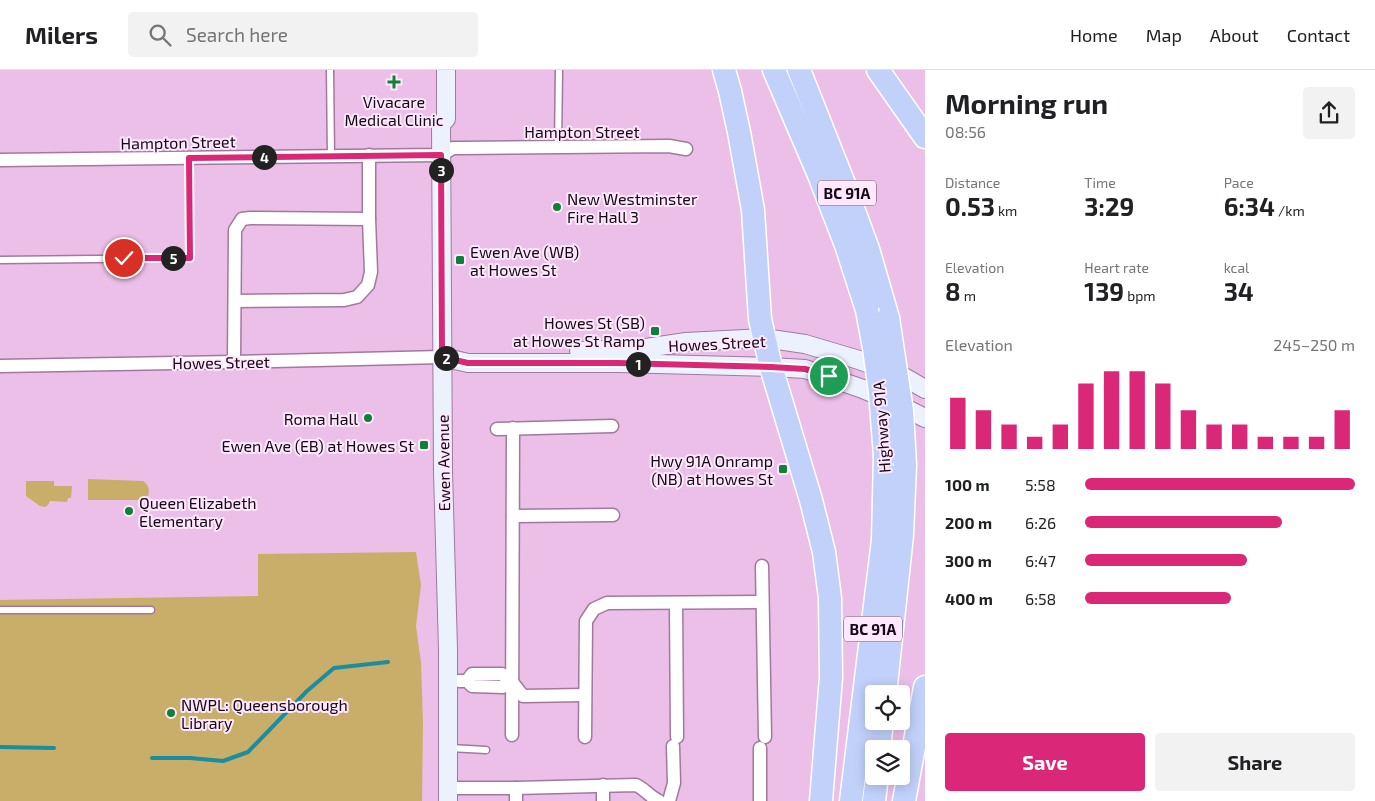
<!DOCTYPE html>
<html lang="en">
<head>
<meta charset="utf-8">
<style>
  :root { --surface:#fff; --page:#f2f2f2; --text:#202124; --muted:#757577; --line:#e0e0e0; --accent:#db2777 }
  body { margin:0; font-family:"Exo 2",sans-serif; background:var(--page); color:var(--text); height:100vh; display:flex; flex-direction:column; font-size:19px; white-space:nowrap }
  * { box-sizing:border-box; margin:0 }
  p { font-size:16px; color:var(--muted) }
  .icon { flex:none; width:28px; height:28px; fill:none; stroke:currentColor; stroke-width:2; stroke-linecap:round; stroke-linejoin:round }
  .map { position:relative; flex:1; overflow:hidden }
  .panel { display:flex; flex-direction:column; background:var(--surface); width:450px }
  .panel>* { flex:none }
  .tools { position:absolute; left:865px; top:615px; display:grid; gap:10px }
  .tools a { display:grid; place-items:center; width:45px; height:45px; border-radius:5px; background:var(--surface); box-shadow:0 2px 12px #0003; font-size:25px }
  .pin { position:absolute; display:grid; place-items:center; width:42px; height:42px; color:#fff; margin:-21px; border:2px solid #fff; border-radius:50%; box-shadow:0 1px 5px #0007 }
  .km { position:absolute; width:25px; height:25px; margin:-12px; border-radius:50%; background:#222; color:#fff; font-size:14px; line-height:25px; text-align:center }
  .round { display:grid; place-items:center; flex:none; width:52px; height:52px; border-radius:5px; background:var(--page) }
  .overview { display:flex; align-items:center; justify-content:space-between; height:85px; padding:0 20px }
  h1 { font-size:28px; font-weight:700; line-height:38px }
  .stats { display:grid; grid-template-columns:repeat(3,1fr); gap:8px; height:85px; padding:5px 20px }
  .stats div { display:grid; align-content:center }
  .stats b { font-size:25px; font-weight:700 }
  .stats small { font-size:14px; font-weight:400 }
  .stats p { font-size:14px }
  .chart { height:140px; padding:10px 20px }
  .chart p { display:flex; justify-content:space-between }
  .chart svg { width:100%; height:90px; margin-top:5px; stroke:var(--accent); stroke-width:6 }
  .primary-button { display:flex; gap:10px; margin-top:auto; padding:10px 20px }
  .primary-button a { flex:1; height:58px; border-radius:5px; background:var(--accent); color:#fff; font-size:20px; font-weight:700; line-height:58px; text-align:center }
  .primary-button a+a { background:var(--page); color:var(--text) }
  ul { padding:0 20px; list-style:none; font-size:16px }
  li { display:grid; grid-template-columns:80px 60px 1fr; align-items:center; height:38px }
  li i { height:12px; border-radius:6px; background:var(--accent) }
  header { display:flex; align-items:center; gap:30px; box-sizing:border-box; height:70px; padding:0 25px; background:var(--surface); border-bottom:1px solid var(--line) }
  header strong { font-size:24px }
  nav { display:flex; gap:28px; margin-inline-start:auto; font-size:18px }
  .search { width:350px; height:45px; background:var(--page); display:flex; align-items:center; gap:12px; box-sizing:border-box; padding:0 18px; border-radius:5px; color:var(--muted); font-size:19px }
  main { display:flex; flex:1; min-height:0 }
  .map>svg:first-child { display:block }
  .green { fill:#c9ae6a }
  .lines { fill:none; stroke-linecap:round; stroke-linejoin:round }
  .stream { stroke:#1b8d9f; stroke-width:4 }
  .lane-casing { stroke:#a1799f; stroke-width:9 }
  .street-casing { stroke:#a1799f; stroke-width:15 }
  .secondary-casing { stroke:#a1799f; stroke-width:20 }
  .highway-casing { stroke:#fff; stroke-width:25 }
  .lane { stroke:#fff; stroke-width:6 }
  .street { stroke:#fff; stroke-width:12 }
  .secondary { stroke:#ecf1fe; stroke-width:18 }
  .highway { stroke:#c1d1fa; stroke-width:22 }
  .highway-bridge-casing { stroke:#fff; stroke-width:25; stroke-linecap:butt }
  .highway-bridge { stroke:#c1d1fa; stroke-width:22 }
  .route-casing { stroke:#fff; stroke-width:10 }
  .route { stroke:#db2777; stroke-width:6 }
  .poi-dot { fill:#118037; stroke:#ffe8fd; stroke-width:2 }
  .labels { text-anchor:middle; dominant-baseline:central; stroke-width:4; stroke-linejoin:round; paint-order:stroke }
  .shield { fill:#ffe8fd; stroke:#5b4a5a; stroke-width:1 }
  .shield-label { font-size:15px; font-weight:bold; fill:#150714 }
  .poi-label { font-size:16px; fill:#150714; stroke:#ffe8fd; text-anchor:start }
  .street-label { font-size:16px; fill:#150714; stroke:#ffe8fd }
</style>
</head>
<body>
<header>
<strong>Milers</strong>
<div class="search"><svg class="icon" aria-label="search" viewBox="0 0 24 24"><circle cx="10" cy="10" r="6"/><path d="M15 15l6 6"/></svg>Search here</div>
<nav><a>Home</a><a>Map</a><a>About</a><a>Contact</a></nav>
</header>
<main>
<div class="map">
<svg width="925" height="731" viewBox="0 0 925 731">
  <rect width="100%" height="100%" fill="#ebbfe7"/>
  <g class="green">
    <path d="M 88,409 L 143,411 C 149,416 150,420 148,426 L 141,430 L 88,430 Z"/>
    <polygon points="26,411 54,411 54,416 72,416 71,428 68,428 67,432 50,431 48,435 45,437 40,436 26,426"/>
    <polygon points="416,482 421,515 416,556 421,593 423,653 422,731 0,731 0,530 258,526 258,484"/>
  </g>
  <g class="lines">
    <g class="stream">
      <polyline points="0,677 54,678"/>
      <polyline points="152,688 190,688 223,691 248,682 307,621 334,598 388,592"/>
    </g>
    <defs>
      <g id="lane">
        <polyline points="330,0 331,86"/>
        <polyline points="558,77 559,0"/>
        <polyline points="0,190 190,188 189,88"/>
        <polyline points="0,540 151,540"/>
        <polyline points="450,678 486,680"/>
      </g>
      <g id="street">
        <polyline points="0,90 441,85 453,78 462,78 669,76 686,79"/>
        <polyline points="235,231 344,230 357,227 368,215 371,202 369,149"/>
        <polyline points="234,292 235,160 242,149 250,148 369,149 369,85"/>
        <polyline points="0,296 234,292 442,287"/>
        <polyline points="497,359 612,356"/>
        <polyline points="513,446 613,445"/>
        <polyline points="762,496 765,667"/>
        <polyline points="676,533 677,667"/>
        <polyline points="459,611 467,611 472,616 503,617 509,609"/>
        <polyline points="467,611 472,604 502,604 512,612 523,626 585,625"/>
        <polyline points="512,665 513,358"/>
        <polyline points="585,667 586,551 594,539 607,533 762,532"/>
        <polyline points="603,715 603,731"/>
        <path d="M 448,718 L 516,718 L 636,715 C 645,719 650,727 659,731"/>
        <polyline points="516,731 516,718"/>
        <polyline points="669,731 674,713 673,676"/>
        <polyline points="760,731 760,678"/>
      </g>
      <g id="secondary">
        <polyline points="446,0 446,49 441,54 443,402 448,579 448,731"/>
        <polyline points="579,281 646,278 686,272 764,268 805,274 859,290 904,307 925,319"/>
        <polyline points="442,287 468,293 618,293 771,297 805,299 863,319 895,333 925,348"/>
      </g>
      <g id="highway">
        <polyline points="724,0 730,21 739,62 753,140 760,249 771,297 811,430 824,482 830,528 831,607 821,731"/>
        <polyline points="774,0 819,105 846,175 867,240"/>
        <polyline points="799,0 843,111 868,179 888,248"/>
        <polyline points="878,0 925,67"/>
        <polyline points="885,624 902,465 905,395"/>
        <polyline points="879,679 882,651"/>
        <polyline points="851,731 883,470 885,386"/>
        <polyline points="874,731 877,706"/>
        <polyline points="904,731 925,617"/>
      </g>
    </defs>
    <use href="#lane" class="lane-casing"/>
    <use href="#street" class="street-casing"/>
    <use href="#secondary" class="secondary-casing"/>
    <use href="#highway" class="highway-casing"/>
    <use href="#lane" class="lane"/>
    <use href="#street" class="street"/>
    <use href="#secondary" class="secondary"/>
    <use href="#highway" class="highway"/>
    <defs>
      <g id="highway-bridge">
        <polyline points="867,240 874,278 880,322 885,386"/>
        <polyline points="888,248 902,341 905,395"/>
      </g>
    </defs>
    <use href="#highway-bridge" class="highway-bridge-casing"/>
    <use href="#highway-bridge" class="highway-bridge"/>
  </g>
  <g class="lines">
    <defs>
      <polyline id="route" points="124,188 190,188 189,88 441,85 442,287 468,293 618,293 771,297 805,299 829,306"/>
    </defs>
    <use href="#route" class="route-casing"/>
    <use href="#route" class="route"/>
  </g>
  <g class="poi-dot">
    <path d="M391.5 4.5h5v5h5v5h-5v5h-5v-5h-5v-5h5z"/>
    <circle cx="557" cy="137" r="5"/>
    <rect x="455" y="185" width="10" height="10" rx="2.5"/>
    <rect x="650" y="256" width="10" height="10" rx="2.5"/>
    <circle cx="368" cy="348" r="5"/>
    <rect x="419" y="370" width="10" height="10" rx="2.5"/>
    <rect x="778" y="394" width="10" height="10" rx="2.5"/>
    <circle cx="129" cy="441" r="5"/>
    <circle cx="171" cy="643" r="5"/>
  </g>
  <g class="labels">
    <g class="shield">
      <rect x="818" y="110.5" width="58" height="25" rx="4"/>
      <rect x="844" y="546.5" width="58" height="25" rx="4"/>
    </g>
    <g class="shield-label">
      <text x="847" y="123">BC 91A</text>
      <text x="873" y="559">BC 91A</text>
    </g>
    <g class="poi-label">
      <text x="394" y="31" text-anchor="middle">Vivacare<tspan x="394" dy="18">Medical Clinic</tspan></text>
      <text x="567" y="128">New Westminster<tspan x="567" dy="18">Fire Hall 3</tspan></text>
      <text x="470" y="181">Ewen Ave (WB)<tspan x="470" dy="18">at Howes St</tspan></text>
      <text x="645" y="252" text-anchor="end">Howes St (SB)<tspan x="645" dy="18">at Howes St Ramp</tspan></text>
      <text x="358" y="348" text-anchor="end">Roma Hall</text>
      <text x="414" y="375" text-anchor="end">Ewen Ave (EB) at Howes St</text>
      <text x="773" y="390" text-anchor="end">Hwy 91A Onramp<tspan x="773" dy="18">(NB) at Howes St</tspan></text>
      <text x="139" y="432">Queen Elizabeth<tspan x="139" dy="18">Elementary</tspan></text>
      <text x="181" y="634">NWPL: Queensborough<tspan x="181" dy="18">Library</tspan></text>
    </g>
    <g class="street-label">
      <text x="582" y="61">Hampton Street</text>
      <text transform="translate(178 72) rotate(-1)">Hampton Street</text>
      <text transform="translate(717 273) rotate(-3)">Howes Street</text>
      <text transform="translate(221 292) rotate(-1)">Howes Street</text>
      <text transform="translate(881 357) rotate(-94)">Highway 91A</text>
      <text transform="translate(443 393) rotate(-91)">Ewen Avenue</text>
    </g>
  </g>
</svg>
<div class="tools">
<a><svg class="icon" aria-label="locate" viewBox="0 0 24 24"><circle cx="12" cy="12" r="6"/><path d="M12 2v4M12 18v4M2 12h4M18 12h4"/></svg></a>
<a><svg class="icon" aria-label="layers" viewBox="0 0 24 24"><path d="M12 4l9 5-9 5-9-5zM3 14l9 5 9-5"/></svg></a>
</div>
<div class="pin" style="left:829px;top:306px;background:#1e9e55"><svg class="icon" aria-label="arrive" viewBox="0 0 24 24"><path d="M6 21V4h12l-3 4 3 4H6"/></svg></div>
<div class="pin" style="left:124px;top:188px;background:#d93025"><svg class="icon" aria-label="check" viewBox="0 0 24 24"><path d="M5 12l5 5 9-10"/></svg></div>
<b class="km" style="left:638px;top:294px">1</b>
<b class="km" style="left:446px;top:288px">2</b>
<b class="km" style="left:441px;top:100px">3</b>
<b class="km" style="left:264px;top:87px">4</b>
<b class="km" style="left:173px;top:188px">5</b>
</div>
<section class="panel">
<div class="overview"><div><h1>Morning run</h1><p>08:56</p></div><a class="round"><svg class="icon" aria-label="share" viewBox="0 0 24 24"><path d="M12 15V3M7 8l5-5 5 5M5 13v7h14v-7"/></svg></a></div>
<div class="stats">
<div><p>Distance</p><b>0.53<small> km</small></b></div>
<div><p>Time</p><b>3:29</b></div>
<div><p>Pace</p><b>6:34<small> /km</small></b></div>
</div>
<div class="stats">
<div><p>Elevation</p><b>8<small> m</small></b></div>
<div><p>Heart rate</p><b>139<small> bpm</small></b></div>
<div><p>kcal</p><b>34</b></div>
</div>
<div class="chart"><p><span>Elevation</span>245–250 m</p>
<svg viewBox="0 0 160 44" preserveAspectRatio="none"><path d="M5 44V19M15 44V25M25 44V32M35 44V38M45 44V32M55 44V12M65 44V6M75 44V6M85 44V12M95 44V25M105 44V32M115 44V32M125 44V38M135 44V38M145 44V38M155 44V25"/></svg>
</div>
<ul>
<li><b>100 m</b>5:58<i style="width:100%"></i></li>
<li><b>200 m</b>6:26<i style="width:73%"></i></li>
<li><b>300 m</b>6:47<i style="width:60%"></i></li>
<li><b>400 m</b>6:58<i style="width:54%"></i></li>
</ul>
<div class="primary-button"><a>Save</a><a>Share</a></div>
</section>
</main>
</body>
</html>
